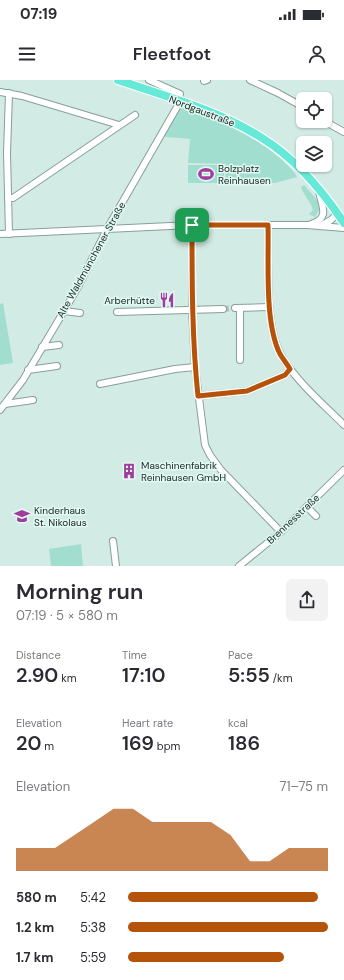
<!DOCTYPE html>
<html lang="en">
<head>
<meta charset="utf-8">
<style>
  :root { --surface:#fff; --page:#f2f2f3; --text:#2b2b33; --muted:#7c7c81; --accent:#b45309 }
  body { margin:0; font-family:"DM Sans",sans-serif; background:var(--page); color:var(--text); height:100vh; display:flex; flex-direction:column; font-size:15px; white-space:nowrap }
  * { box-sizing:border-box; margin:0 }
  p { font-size:13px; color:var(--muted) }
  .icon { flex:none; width:22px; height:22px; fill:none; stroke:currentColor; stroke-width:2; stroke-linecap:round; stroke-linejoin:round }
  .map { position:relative; height:486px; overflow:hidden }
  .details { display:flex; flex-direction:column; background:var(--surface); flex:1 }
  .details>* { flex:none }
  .fabs { position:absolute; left:296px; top:12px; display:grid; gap:8px }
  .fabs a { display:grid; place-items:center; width:36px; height:36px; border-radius:6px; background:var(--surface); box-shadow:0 1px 3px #0004; font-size:20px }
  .pin { position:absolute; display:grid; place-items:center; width:34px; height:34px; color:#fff; margin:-17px; border-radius:8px; box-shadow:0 2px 6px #0006 }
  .round { display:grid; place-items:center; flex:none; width:42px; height:42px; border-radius:6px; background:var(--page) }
  .headline { display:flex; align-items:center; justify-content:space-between; height:68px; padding:0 16px }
  h1 { font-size:22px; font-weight:600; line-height:30px }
  .metrics { display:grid; grid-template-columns:repeat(3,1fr); gap:6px; height:68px; padding:4px 16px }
  .metrics div { display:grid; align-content:center }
  .metrics b { font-size:20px; font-weight:600 }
  .metrics small { font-size:11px; font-weight:400 }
  .metrics p { font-size:11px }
  .chart { height:112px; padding:8px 16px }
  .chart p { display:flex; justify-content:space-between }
  .chart svg { width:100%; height:72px; margin-top:4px; fill:var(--accent); opacity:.7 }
  ul { padding:0 16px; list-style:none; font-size:13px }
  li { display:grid; grid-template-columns:64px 48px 1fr; align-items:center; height:30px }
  li i { height:10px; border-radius:5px; background:var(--accent) }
  .status { display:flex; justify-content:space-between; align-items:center; height:28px; padding:0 20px; background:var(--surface); direction:ltr }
  .status svg { height:11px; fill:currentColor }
  header { display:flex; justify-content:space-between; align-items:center; height:52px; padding:0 16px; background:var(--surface); font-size:18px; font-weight:600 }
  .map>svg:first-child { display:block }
  .green { fill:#a2ded0 }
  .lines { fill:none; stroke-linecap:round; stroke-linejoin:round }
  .minor-tunnel { stroke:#afc4bf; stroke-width:6; stroke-dasharray:6 3; stroke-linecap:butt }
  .minor-casing { stroke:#889f9a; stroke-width:8 }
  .major-casing { stroke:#fff; stroke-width:10 }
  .minor { stroke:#fff; stroke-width:6 }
  .major { stroke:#67e9d7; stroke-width:8 }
  .route-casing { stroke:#fff; stroke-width:8 }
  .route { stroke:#b45309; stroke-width:5 }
  .labels { text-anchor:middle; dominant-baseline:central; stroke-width:3; stroke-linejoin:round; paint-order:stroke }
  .street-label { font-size:10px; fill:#202a28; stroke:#e0f9f2 }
  .poi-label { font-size:10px; fill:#202a28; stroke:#e0f9f2; text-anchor:start }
</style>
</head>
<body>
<div class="status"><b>07:19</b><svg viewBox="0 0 49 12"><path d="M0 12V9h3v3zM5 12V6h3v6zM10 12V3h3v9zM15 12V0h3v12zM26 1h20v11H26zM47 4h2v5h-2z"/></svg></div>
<header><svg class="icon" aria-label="menu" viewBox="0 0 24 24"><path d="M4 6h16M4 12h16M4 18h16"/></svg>Fleetfoot<svg class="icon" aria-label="person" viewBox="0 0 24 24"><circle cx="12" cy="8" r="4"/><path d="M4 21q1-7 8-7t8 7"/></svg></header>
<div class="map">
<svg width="344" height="486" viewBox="0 0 344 486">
  <rect width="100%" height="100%" fill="#d3ebe5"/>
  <g class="green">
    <path d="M 179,26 C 217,40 253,54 283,81 C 288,86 294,91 297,97 L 275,103 L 249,103 L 225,105 L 226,84 L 188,83 L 190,59 L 166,57 L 163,55 Z"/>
    <rect x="188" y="85" width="36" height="18"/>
    <path d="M 304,105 L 318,121 L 319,130 L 315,137 L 309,134 L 313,130 C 311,122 304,116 301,107 Z"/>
    <polygon points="3,223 13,283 0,285 0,224"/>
    <polygon points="81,464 83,486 51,486 49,469"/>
  </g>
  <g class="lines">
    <polyline class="minor-tunnel" points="223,229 235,228"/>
    <defs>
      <g id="minor">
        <polyline points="149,0 180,14 178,20"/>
        <polyline points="250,0 278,13 303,27"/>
        <polyline points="204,1 207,0"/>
        <polyline points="0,12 22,16 119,45"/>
        <polyline points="324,41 344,52"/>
        <polyline points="8,118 13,118 135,35"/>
        <path d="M 311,144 C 332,137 320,125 319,109"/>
        <polyline points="192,145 192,229 195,287 205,365 210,375 221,390 281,452"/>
        <path d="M 268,145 C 269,180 264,245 281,275 C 294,299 324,325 344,345"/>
        <polyline points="320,146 331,140 338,133"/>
        <polyline points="0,154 192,145 307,145 344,148"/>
        <polyline points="9,154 7,73 9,13"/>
        <polyline points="235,228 269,227"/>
        <polyline points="64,231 80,233"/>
        <polyline points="117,232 223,229"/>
        <polyline points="42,267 59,265"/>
        <polyline points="240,280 240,228"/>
        <polyline points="28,290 57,286"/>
        <polyline points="100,304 175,289 195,287"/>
        <polyline points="198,316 247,311 285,295 290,289"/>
        <polyline points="5,324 33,320"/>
        <polyline points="0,330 23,300 64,231 79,205 107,149 177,27"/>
        <polyline points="307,427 316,436"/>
        <polyline points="113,461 116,486"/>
        <polyline points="239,486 281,452 344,390"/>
      </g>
      <path id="major" d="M 118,0 C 165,16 220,31 262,58 C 296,79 322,110 344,143"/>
    </defs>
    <use href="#minor" class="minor-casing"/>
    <use href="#major" class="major-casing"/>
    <use href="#minor" class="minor"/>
    <use href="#major" class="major"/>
  </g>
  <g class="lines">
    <defs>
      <path id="route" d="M 192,145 L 268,145 C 269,181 264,242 280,274 C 283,279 287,284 290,289 L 285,295 L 247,311 L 198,316 C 192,259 192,202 192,145 Z"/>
    </defs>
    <use href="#route" class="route-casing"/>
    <use href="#route" class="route"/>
  </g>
  <defs>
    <symbol id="stadium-bare" viewBox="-9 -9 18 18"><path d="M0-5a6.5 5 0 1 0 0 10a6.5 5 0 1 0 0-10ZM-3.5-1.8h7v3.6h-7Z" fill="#a23b9e" stroke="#e0f9f2" stroke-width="2.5" paint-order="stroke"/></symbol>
    <symbol id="restaurant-bare" viewBox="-9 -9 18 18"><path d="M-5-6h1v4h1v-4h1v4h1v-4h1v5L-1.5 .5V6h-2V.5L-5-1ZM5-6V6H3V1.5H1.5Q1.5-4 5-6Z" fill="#a23b9e" stroke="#e0f9f2" stroke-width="2.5" paint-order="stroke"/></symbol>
    <symbol id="building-bare" viewBox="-9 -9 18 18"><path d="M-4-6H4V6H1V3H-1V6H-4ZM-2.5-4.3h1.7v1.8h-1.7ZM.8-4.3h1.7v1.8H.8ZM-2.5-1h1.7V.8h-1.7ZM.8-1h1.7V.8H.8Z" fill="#a23b9e" stroke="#e0f9f2" stroke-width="2.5" paint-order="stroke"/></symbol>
    <symbol id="school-bare" viewBox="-9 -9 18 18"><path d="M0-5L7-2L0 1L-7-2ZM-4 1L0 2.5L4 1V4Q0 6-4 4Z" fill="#a23b9e" stroke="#e0f9f2" stroke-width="2.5" paint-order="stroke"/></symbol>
  </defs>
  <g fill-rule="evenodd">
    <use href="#stadium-bare" x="195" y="83" width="22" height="22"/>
    <use href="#restaurant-bare" x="156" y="209" width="22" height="22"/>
    <use href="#building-bare" x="118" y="380" width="22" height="22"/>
    <use href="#school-bare" x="11" y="425" width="22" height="22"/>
  </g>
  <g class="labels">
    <g class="street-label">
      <text transform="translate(202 31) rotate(21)">Nordgaustraße</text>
      <text transform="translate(91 180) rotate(-61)">Alte Waldmünchener Straße</text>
      <text transform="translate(293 439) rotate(-43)">Brennesstraße</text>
    </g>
    <g class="poi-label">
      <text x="218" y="88">Bolzplatz<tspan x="218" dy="12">Reinhausen</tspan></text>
      <text x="155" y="220" text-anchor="end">Arberhütte</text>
      <text x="141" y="385">Maschinenfabrik<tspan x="141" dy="12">Reinhausen GmbH</tspan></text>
      <text x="34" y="430">Kinderhaus<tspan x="34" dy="12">St. Nikolaus</tspan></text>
    </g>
  </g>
</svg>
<div class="fabs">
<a><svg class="icon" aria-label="locate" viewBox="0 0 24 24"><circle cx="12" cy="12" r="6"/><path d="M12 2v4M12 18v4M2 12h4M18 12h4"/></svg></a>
<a><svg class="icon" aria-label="layers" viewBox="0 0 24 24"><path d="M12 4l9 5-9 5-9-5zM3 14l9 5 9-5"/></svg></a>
</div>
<div class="pin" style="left:192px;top:145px;background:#1e9e55"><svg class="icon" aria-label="arrive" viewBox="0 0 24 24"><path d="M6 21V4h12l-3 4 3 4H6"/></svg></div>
</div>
<section class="details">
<div class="headline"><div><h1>Morning run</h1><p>07:19 · 5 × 580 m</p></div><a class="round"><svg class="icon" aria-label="share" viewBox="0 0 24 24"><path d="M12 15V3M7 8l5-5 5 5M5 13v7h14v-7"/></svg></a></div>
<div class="metrics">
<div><p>Distance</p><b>2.90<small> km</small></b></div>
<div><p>Time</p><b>17:10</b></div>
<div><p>Pace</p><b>5:55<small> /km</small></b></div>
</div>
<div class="metrics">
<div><p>Elevation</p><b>20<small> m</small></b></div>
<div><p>Heart rate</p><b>169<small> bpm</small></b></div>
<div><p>kcal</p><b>186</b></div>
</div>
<div class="chart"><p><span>Elevation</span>71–75 m</p>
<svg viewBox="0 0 160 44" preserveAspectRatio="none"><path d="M0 44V30L10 30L20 30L30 22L40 14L50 6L60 6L70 14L80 14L90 14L100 14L110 22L120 38L130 38L140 30L150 30L160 30V44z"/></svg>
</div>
<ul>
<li><b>580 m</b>5:42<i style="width:95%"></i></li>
<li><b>1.2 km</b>5:38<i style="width:100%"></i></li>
<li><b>1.7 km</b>5:59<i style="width:78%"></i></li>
</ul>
</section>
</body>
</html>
